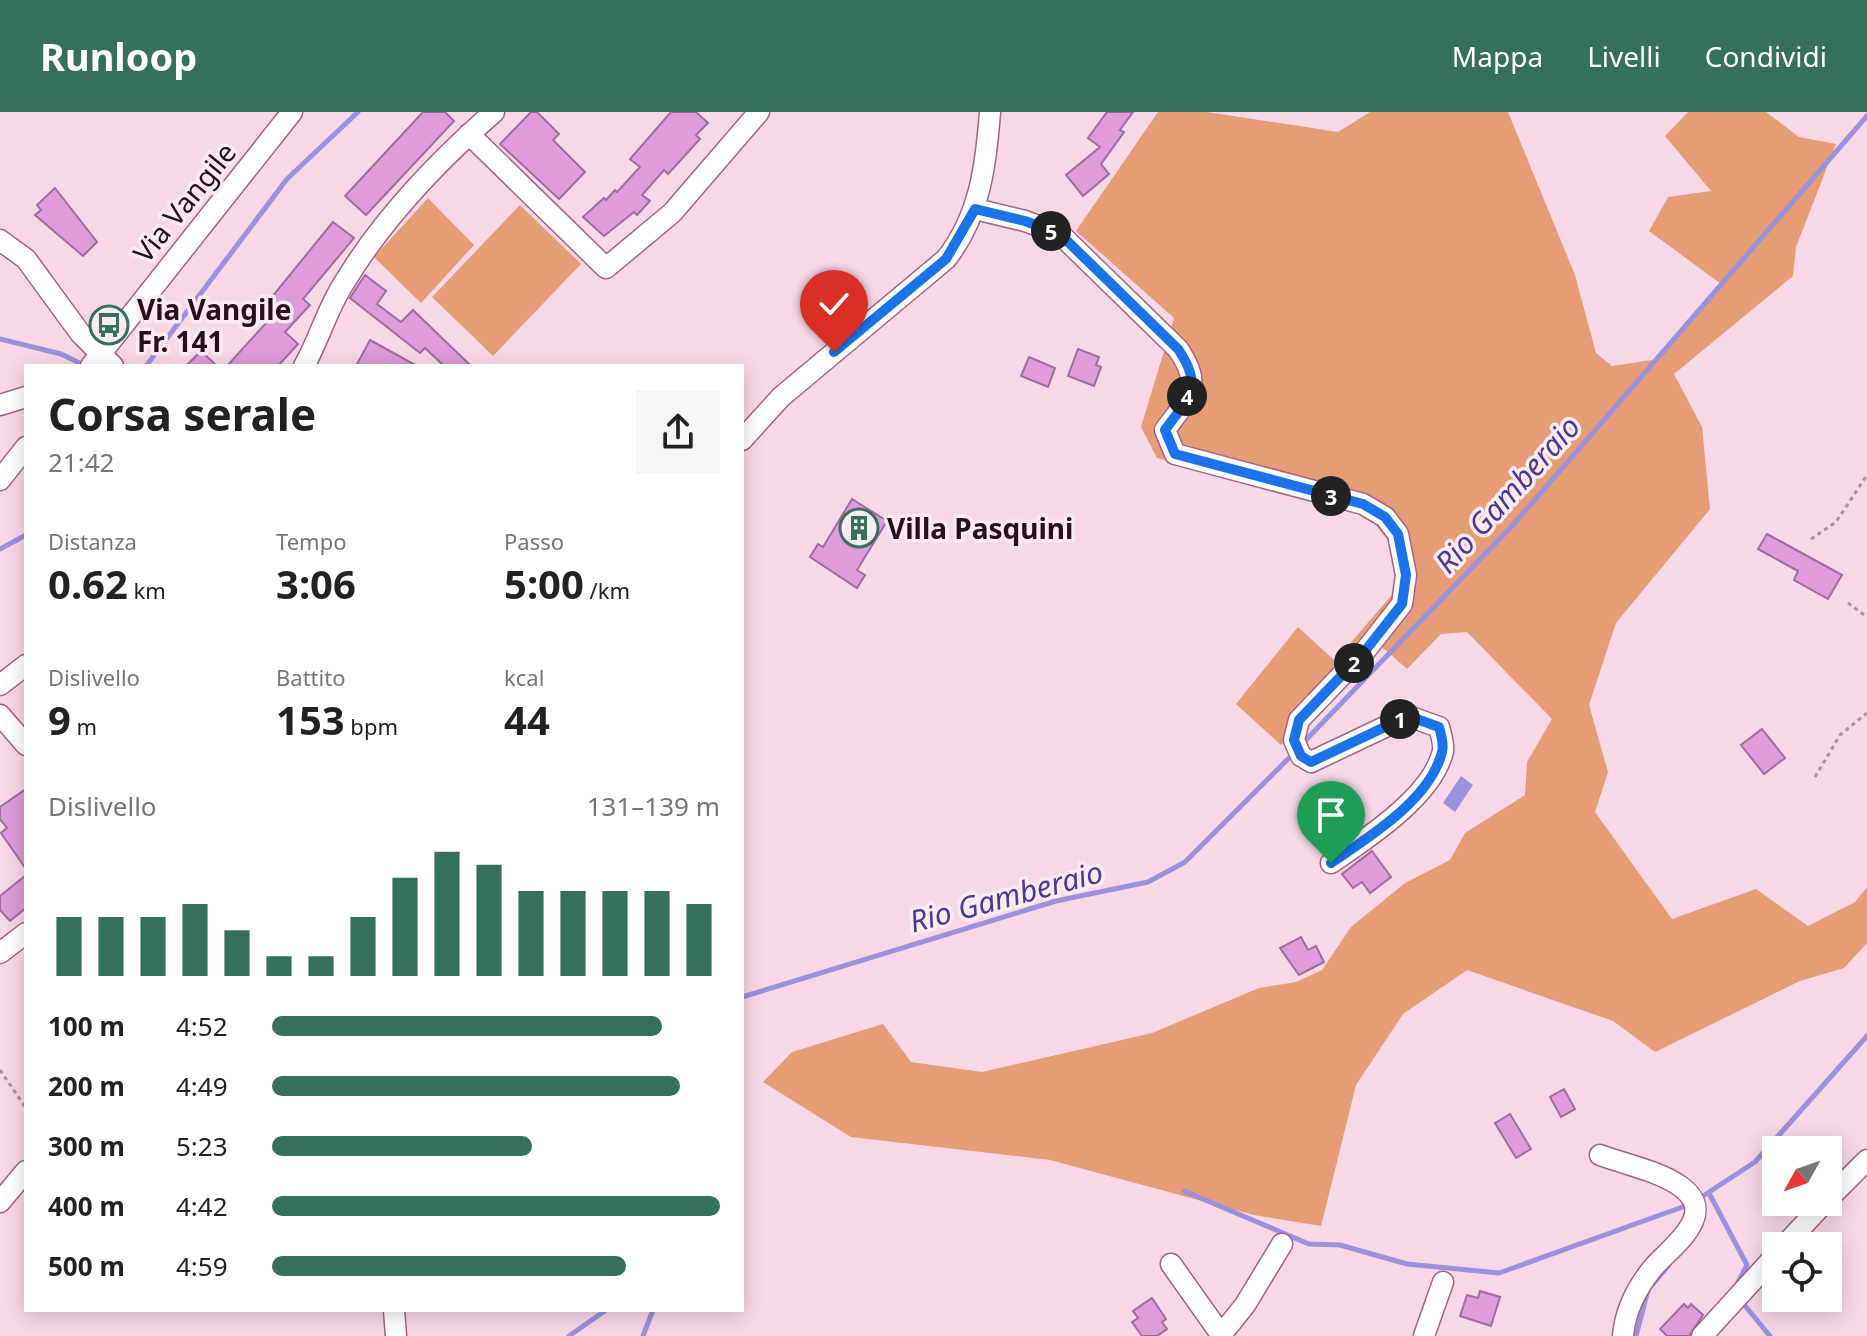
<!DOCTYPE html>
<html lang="it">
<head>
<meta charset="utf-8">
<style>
  :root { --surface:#fff; --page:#f6f6f6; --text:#222; --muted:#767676; --accent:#34705b }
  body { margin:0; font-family:"Noto Sans",sans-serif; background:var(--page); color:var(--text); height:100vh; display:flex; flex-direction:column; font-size:30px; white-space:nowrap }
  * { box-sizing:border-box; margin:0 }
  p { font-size:26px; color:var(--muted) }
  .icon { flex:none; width:44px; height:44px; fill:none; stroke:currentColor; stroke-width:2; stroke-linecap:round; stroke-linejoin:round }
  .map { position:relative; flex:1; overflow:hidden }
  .side { position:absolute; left:24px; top:252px; width:720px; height:948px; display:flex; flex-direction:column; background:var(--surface); border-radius:0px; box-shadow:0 4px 20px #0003 }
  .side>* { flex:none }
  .needle { width:52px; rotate:230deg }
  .fabs { position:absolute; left:1762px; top:1024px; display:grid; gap:16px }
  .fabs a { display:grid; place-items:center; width:80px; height:80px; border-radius:0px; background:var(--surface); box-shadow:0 4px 20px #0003; font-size:40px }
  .pin { position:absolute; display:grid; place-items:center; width:68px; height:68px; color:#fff; margin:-82px -34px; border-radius:50% 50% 50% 0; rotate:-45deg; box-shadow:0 0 8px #0007 }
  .pin .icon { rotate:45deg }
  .km { position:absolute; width:40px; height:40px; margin:-20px; border-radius:50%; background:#222; color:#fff; font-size:22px; line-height:40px; text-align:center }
  .round { display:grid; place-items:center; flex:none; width:84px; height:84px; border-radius:0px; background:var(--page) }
  .summary { display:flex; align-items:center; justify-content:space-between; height:136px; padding:0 24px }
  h1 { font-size:44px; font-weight:700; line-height:60px }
  .figures { display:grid; grid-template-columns:repeat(3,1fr); gap:12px; height:136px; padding:8px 24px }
  .figures div { display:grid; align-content:center }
  .figures b { font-size:40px; font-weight:700 }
  .figures small { font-size:22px; font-weight:400 }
  .figures p { font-size:22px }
  .chart { height:224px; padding:16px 24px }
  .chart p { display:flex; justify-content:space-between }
  .chart svg { width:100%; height:144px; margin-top:8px; stroke:var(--accent); stroke-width:6 }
  ul { padding:0 24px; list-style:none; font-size:26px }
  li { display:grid; grid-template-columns:128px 96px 1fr; align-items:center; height:60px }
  li i { height:20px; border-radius:10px; background:var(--accent) }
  header { display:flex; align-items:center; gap:48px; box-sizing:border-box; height:112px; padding:0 40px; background:var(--accent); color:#fff }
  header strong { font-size:38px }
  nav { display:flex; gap:44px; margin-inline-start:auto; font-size:28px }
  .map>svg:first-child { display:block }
  .green { fill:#e69c75 }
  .water { fill:#9a91df }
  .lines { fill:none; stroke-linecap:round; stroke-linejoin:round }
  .stream { stroke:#9a91df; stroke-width:5 }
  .building { fill:#de9cda; stroke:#a26ba0; stroke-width:2 }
  .minor-casing { stroke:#a76185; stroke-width:23 }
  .path { stroke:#ae8f9e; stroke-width:3; stroke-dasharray:4 4; stroke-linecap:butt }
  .minor { stroke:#fff; stroke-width:20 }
  .route-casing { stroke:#fff; stroke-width:16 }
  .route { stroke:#1a73e8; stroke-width:10 }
  .labels { text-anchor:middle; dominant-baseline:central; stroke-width:7; stroke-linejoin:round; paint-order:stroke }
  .street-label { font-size:28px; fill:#290e1d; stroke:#faeaf1 }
  .poi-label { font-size:28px; font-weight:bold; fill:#290e1d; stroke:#faeaf1; text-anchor:start }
  .water-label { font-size:30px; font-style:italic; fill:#4c3994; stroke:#faeaf1 }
</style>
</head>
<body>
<header>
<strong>Runloop</strong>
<nav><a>Mappa</a><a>Livelli</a><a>Condividi</a></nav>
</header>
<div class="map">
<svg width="1867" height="1224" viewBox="0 0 1867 1224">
  <rect width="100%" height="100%" fill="#f8d8e7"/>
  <g class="green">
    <polygon points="1158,0 1207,0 1338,20 1370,0 1508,0 1575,163 1596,241 1612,254 1659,247 1721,172 1649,119 1668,85 1711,79 1665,24 1688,0 1766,0 1799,25 1836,32 1796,135 1793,164 1674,262 1702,315 1710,397 1616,511 1589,593 1608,660 1595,700 1672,807 1756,777 1808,814 1855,790 1867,775 1867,831 1844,856 1800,869 1655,940 1613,909 1467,858 1403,902 1356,973 1321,1114 1254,1103 1050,1048 851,1025 763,970 792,940 883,912 911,950 982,960 1152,921 1259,876 1296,870 1322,858 1351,815 1405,771 1450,748 1465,721 1525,683 1527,650 1552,607 1467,520 1441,522 1407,557 1383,536 1281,633 1236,592 1298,515 1335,549 1397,477 1390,431 1364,398 1157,346 1141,315 1174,206 1076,119"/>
    <polygon points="428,86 474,133 421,191 374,145"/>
    <polygon points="520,93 581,152 493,244 432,185"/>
  </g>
  <polygon class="water" points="1461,664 1473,673 1455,700 1443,691"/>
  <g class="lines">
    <g class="stream">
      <polyline points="0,227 61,242 86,254"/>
      <polyline points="146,254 287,67 358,0"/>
      <polyline points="0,437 26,423"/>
      <polyline points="1301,633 1513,413 1867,4"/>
      <polyline points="742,885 1056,789 1148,770 1185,750 1294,641"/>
      <polyline points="1184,1079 1309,1132 1340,1133 1407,1152 1499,1161 1688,1093"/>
      <polyline points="1709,1081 1747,1153 1735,1176"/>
      <polyline points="1697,1088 1755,1050 1867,924"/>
      <polyline points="1742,1190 1770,1224"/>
      <polyline points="569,1224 606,1198"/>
      <polyline points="643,1224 653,1198"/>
      <polyline points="1636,1224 1648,1178 1668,1154"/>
    </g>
  </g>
  <g class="building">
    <polygon points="423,0 445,0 454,9 366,103 345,84"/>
    <polygon points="531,0 537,0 559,22 553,28 585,60 559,87 500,32"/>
    <polygon points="671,0 696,0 708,11 696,23 700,27 668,62 664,58 642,83 650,89 637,103 634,100 604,124 583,105 604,86 606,88 615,78 617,80 640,55 630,47"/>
    <polygon points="1107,0 1133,0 1120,18 1124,20 1101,52 1109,62 1083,84 1066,63 1100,35 1088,26"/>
    <polygon points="55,76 97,130 83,144 35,103 41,98 37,93"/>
    <polygon points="333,110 354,126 303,187 310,193 285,220 298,232 278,254 227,254 276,200 267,191"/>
    <polygon points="365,163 386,179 377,192 401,210 413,198 471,254 444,254 425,236 420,241 350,186"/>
    <polygon points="370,228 417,254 356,254"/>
    <polygon points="1078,237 1099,245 1096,253 1101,255 1094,274 1068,264"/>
    <polygon points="201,239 217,254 186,254"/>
    <polygon points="1029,245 1055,256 1048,275 1021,264"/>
    <polygon points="852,387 887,409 857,458 865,463 857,476 810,445 818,432 823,435"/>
    <polygon points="1767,422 1842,463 1828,487 1794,468 1798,459 1758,437"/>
    <polygon points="1762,617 1785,646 1764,662 1741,633"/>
    <polygon points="26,677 26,757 1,721 7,716 0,707 0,695"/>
    <polygon points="1372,739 1391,765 1370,781 1362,770 1353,776 1342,762"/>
    <polygon points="26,763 26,796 10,809 0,798 0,784"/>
    <polygon points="1301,825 1308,838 1316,834 1324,850 1299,863 1280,836"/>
    <polygon points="1564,977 1575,997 1561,1005 1550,985"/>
    <polygon points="1510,1002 1531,1037 1516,1046 1495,1011"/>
    <polygon points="1480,1179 1500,1185 1491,1214 1460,1204 1467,1183 1478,1186"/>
    <polygon points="1152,1186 1166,1207 1162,1210 1167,1217 1157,1224 1142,1224 1132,1210 1138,1206 1133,1199"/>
    <polygon points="1684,1192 1688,1196 1691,1192 1703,1203 1689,1224 1667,1224 1660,1217"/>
  </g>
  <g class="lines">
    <defs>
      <g id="minor">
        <polyline points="469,22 606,156 672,101 759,0"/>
        <path d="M 975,97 L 1025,109 L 1060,122 L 1178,237 C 1204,275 1189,285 1165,318 L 1175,342 L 1363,392 L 1385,405 L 1398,422 L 1406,463 L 1402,492 L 1365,539 L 1299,608 L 1294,628 L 1301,644 L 1311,650 L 1408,604 L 1439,615 C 1441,622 1444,632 1443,639 C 1433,684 1366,727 1331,751"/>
        <polyline points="0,128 26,147 80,221 113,254"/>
        <polyline points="91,254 292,0"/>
        <path d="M 304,254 C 319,228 327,197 344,171 C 383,106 438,49 494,0"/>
        <polyline points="0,293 26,285"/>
        <path d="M 742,328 L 781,285 L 946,147 C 980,104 986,53 990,0"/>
        <polyline points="0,368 26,335"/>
        <polyline points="0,573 26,553"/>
        <polyline points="0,603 26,633"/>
        <polyline points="0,841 26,821"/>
        <path d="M 1600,1043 C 1624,1052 1659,1059 1680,1074 C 1721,1103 1669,1136 1652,1157 C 1636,1177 1625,1200 1623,1224"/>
        <polyline points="1828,1087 1867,1048"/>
        <polyline points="0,1090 26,1059"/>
        <polyline points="1784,1134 1825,1090"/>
        <polyline points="1171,1152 1222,1224"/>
        <polyline points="394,1198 396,1224"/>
        <polyline points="1221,1223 1245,1193 1282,1132"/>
        <polyline points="1424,1224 1443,1170"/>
        <polyline points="1702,1224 1776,1143"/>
      </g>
    </defs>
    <use href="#minor" class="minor-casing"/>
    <g class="path">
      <polyline points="1811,427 1836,410 1867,363"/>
      <polyline points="1848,491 1867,505"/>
      <polyline points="1815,665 1840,623 1867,601"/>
      <polyline points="0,958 26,996"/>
    </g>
    <use href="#minor" class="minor"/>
  </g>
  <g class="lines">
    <defs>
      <path id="route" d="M 834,240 L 946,147 L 975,97 L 1025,109 L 1060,122 L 1178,237 C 1204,275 1189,285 1165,318 L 1175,342 L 1363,392 L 1385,405 L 1398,422 L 1406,463 L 1402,492 L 1365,539 L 1299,608 L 1294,628 L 1301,644 L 1311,650 L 1408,604 L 1439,615 C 1441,622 1444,633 1442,640 C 1430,688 1369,725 1331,751"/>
    </defs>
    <use href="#route" class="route-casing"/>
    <use href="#route" class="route"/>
  </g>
  <defs>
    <symbol id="bus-ring" viewBox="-11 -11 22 22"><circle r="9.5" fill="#faeaf1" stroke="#34705b" stroke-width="1.5"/><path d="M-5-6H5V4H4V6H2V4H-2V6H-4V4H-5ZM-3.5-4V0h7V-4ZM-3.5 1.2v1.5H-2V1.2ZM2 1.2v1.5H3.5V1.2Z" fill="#34705b"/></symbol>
    <symbol id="building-ring" viewBox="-11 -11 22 22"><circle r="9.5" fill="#faeaf1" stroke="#34705b" stroke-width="1.5"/><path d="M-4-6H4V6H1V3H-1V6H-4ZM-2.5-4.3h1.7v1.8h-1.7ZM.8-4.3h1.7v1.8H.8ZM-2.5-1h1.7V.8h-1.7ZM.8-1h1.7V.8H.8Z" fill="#34705b"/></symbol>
  </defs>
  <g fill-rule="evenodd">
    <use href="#bus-ring" x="87" y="191" width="44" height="44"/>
    <use href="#building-ring" x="837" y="394" width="44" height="44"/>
  </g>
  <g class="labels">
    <g class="street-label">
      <text transform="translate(184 90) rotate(-51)">Via Vangile</text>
    </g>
    <g class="poi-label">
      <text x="137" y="197">Via Vangile<tspan x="137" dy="32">Fr. 141</tspan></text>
      <text x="887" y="416">Villa Pasquini</text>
    </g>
    <g class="water-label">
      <text transform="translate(1507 382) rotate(-48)">Rio Gamberaio</text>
      <text transform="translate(1006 784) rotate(-15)">Rio Gamberaio</text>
    </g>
  </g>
</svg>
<div class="fabs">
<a><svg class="needle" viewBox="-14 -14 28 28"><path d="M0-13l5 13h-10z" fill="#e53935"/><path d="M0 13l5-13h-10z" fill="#767676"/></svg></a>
<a><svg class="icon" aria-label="locate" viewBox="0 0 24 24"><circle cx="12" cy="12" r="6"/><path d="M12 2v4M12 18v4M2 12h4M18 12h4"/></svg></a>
</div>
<div class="pin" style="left:1331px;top:751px;background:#1e9e55"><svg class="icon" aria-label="arrive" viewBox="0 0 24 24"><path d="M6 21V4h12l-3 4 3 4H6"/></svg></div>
<div class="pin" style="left:834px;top:240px;background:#d93025"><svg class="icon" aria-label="check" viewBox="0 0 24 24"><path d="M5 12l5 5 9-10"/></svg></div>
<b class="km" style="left:1400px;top:607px">1</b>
<b class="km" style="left:1354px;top:551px">2</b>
<b class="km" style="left:1331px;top:384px">3</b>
<b class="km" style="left:1187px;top:284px">4</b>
<b class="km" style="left:1051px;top:119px">5</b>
<section class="side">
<div class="summary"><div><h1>Corsa serale</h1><p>21:42</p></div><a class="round"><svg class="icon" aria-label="share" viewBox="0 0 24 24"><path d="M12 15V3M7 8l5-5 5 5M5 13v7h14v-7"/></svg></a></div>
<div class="figures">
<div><p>Distanza</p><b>0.62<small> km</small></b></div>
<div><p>Tempo</p><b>3:06</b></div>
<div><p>Passo</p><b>5:00<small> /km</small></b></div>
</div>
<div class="figures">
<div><p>Dislivello</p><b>9<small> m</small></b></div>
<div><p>Battito</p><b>153<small> bpm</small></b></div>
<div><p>kcal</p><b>44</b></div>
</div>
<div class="chart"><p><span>Dislivello</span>131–139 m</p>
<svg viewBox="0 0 160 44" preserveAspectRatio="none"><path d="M5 44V26M15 44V26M25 44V26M35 44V22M45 44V30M55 44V38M65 44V38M75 44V26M85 44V14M95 44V6M105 44V10M115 44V18M125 44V18M135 44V18M145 44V18M155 44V22"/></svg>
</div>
<ul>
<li><b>100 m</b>4:52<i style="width:87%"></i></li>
<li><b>200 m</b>4:49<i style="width:91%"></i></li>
<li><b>300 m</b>5:23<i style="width:58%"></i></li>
<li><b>400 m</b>4:42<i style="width:100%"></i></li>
<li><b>500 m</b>4:59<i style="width:79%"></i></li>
</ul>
</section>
</div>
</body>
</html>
